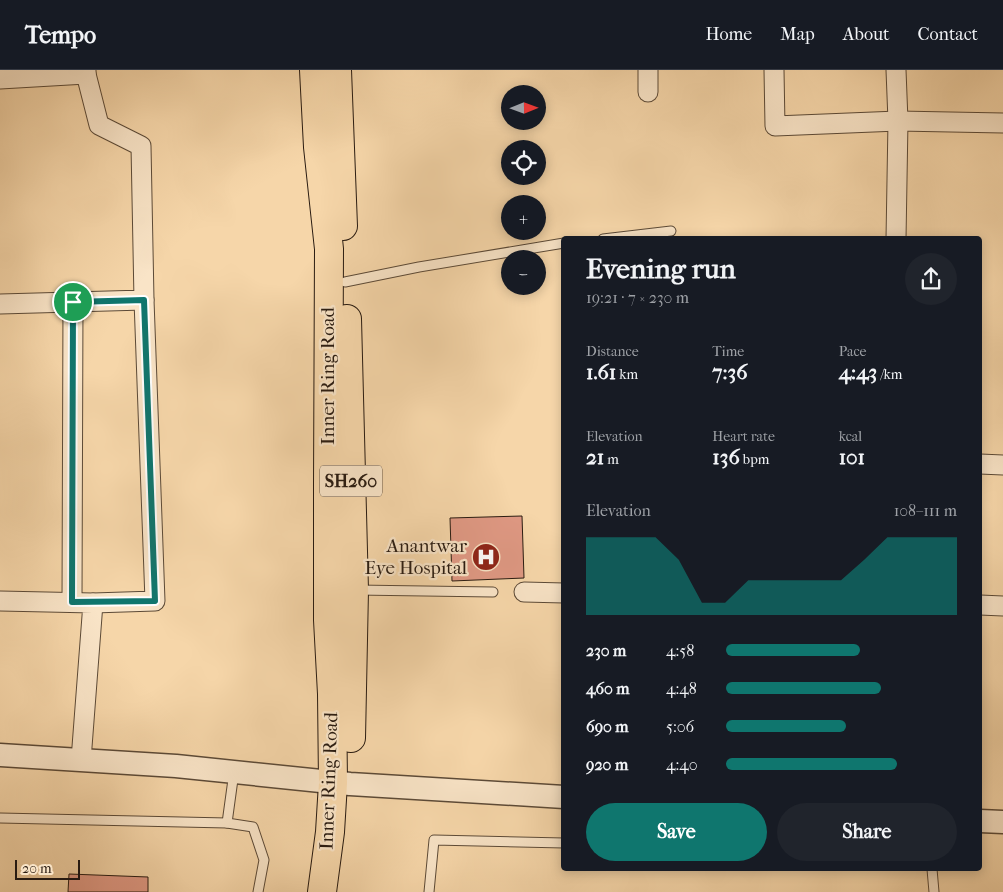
<!DOCTYPE html>
<html lang="en">
<head>
<meta charset="utf-8">
<style>
  :root { --surface:#171b24; --page:#20242c; --text:#f1f3f6; --muted:#9ea1a6; --line:#363941; --accent:#0f766e }
  body { margin:0; font-family:"IM FELL French Canon",serif; background:var(--page); color:var(--text); height:100vh; display:flex; flex-direction:column; font-size:19px; white-space:nowrap }
  * { box-sizing:border-box; margin:0 }
  p { font-size:16px; color:var(--muted) }
  .icon { flex:none; width:28px; height:28px; fill:none; stroke:currentColor; stroke-width:2; stroke-linecap:round; stroke-linejoin:round }
  .map { position:relative; flex:1; overflow:hidden }
  .details { position:absolute; left:561px; top:166px; width:421px; height:635px; display:flex; flex-direction:column; background:var(--surface); border-radius:5px; box-shadow:0 2px 12px #0003 }
  .details>* { flex:none }
  .needle { width:32px; rotate:89deg }
  .fabs { position:absolute; left:501px; top:15px; display:grid; gap:10px }
  .fabs a { display:grid; place-items:center; width:45px; height:45px; border-radius:50%; background:var(--surface); box-shadow:0 2px 12px #0003; font-size:25px }
  .scale { position:absolute; left:15px; bottom:12px; width:65px; box-sizing:border-box; padding-left:5px; border:2px solid #291b11; border-top:0; font-size:14px; line-height:18px; white-space:nowrap; color:#291b11; -webkit-text-stroke:4px #f9e4c7; paint-order:stroke }
  .pin { position:absolute; display:grid; place-items:center; width:42px; height:42px; color:#fff; margin:-21px; border:2px solid #fff; border-radius:50%; box-shadow:0 1px 5px #0007 }
  .round { display:grid; place-items:center; flex:none; width:52px; height:52px; border-radius:26px; background:var(--page) }
  .head { display:flex; align-items:center; justify-content:space-between; height:85px; padding:0 25px }
  h1 { font-size:28px; font-weight:700; line-height:38px }
  .metrics { display:grid; grid-template-columns:repeat(3,1fr); gap:8px; height:85px; padding:5px 25px }
  .metrics div { display:grid; align-content:center }
  .metrics b { font-size:21px; font-weight:700 }
  .metrics small { font-size:14px; font-weight:400 }
  .metrics p { font-size:14px }
  .chart { height:140px; padding:10px 25px }
  .chart p { display:flex; justify-content:space-between }
  .chart svg { width:100%; height:90px; margin-top:5px; fill:var(--accent); opacity:.7 }
  .cta { display:flex; gap:10px; margin-top:auto; padding:10px 25px }
  .cta a { flex:1; height:58px; border-radius:30px; background:var(--accent); color:#fff; font-size:20px; font-weight:700; line-height:58px; text-align:center }
  .cta a+a { background:var(--page); color:var(--text) }
  ul { padding:0 25px; list-style:none; font-size:16px }
  li { display:grid; grid-template-columns:80px 60px 1fr; align-items:center; height:38px }
  li i { height:12px; border-radius:6px; background:var(--accent) }
  header { display:flex; align-items:center; gap:30px; box-sizing:border-box; height:70px; padding:0 25px; background:var(--surface); border-bottom:1px solid var(--line) }
  header strong { font-size:24px }
  nav { display:flex; gap:28px; margin-inline-start:auto; font-size:18px }
  .map>svg:first-child { display:block }
  .building { fill:#e09984; stroke:#291b11 }
  .lines { fill:none; stroke-linecap:round; stroke-linejoin:round }
  .service-casing { stroke:#5c4a37; stroke-width:11 }
  .minor-casing { stroke:#5c4a37; stroke-width:21 }
  .tertiary-casing { stroke:#5c4a37; stroke-width:25 }
  .trunk-casing { stroke:#291b11; stroke-width:30 }
  .service { stroke:#f9e4c7; stroke-width:9 }
  .minor { stroke:#f9e4c7; stroke-width:19 }
  .tertiary { stroke:#f9e4c7; stroke-width:22 }
  .trunk { stroke:#f6d6a9; stroke-width:28 }
  .route-casing { stroke:#fff; stroke-width:10 }
  .route { stroke:#0f766e; stroke-width:6 }
  .labels { text-anchor:middle; dominant-baseline:central; stroke-width:4.5; stroke-linejoin:round; paint-order:stroke }
  .shield { fill:#f9e4c7; stroke:#675748; stroke-width:1 }
  .shield-label { font-size:18px; font-weight:bold; fill:#291b11 }
  .street-label { font-size:19px; fill:#291b11; stroke:#f9e4c7 }
  .poi-label { font-size:19px; fill:#291b11; stroke:#f9e4c7; text-anchor:end }
</style>
</head>
<body>
<header>
<strong>Tempo</strong>
<nav><a>Home</a><a>Map</a><a>About</a><a>Contact</a></nav>
</header>
<div class="map">
<svg width="1003" height="822" viewBox="0 0 1003 822">
  <rect width="100%" height="100%" fill="#f6d6a9"/>
  <filter id="stains"><feTurbulence type="fractalNoise" baseFrequency=".004" numOctaves="4"/><feColorMatrix values="0 0 0 0 .2 0 0 0 0 .09 0 0 0 0 .02 0 0 0 .5 -.17"/></filter>
  <radialGradient id="worn" r=".72"><stop offset=".6" stop-color="#630" stop-opacity="0"/><stop offset="1" stop-color="#630" stop-opacity=".3"/></radialGradient>
  <g class="building">
    <polygon points="522,446 524,508 452,511 450,448"/>
    <polygon points="69,804 148,807 148,822 68,822"/>
  </g>
  <g class="lines">
    <defs>
      <g id="service">
        <polyline points="603,169 671,161"/>
        <polyline points="345,212 419,197 564,173"/>
        <polyline points="356,520 493,522"/>
        <polyline points="0,748 227,753 253,757 264,790 258,822"/>
        <polyline points="227,753 234,702"/>
        <polyline points="932,799 934,822"/>
        <polyline points="429,822 434,770 564,773"/>
      </g>
      <g id="minor">
        <polyline points="648,0 648,22"/>
        <polyline points="774,0 775,56 898,51 1003,53"/>
        <polyline points="896,0 898,51 896,169"/>
        <polyline points="0,9 86,4 86,0"/>
        <polyline points="0,234 144,230 141,76 99,55 86,4"/>
        <polyline points="980,394 1003,395"/>
        <polyline points="524,522 564,523"/>
        <polyline points="0,531 93,533 81,690"/>
        <polyline points="72,532 73,232"/>
        <polyline points="93,533 155,531 144,230"/>
        <polyline points="980,535 1003,536"/>
      </g>
      <g id="tertiary">
        <polyline points="0,685 176,696 350,714 564,727"/>
        <polyline points="980,751 1003,752"/>
      </g>
      <g id="trunk">
        <polyline points="314,0 318,77 329,179 328,416 328,550 332,624 333,713 330,762 322,822"/>
        <polyline points="337,0 343,156"/>
        <polyline points="347,249 354,520 351,668"/>
      </g>
    </defs>
    <use href="#service" class="service-casing"/>
    <use href="#minor" class="minor-casing"/>
    <use href="#tertiary" class="tertiary-casing"/>
    <use href="#trunk" class="trunk-casing"/>
    <use href="#service" class="service"/>
    <use href="#minor" class="minor"/>
    <use href="#tertiary" class="tertiary"/>
    <use href="#trunk" class="trunk"/>
  </g>
  <g class="lines">
    <defs>
      <polygon id="route" points="144,230 155,531 72,532 73,232"/>
    </defs>
    <use href="#route" class="route-casing"/>
    <use href="#route" class="route"/>
  </g>
  <defs>
    <symbol id="hospital-disc" viewBox="-11 -11 22 22"><circle r="9.5" fill="#8f2418" stroke="#f9e4c7"/><path d="M-5-5h3v3.5h4V-5h3V5h-3V1.5h-4V5h-3Z" fill="#fff"/></symbol>
  </defs>
  <g fill-rule="evenodd">
    <use href="#hospital-disc" x="470" y="471" width="32" height="32"/>
  </g>
  <g class="labels">
    <rect class="shield" x="320" y="395.5" width="62" height="31" rx="4"/>
    <g class="shield-label">
      <text x="351" y="411">SH260</text>
    </g>
    <g class="street-label">
      <text transform="translate(328 306) rotate(-90)">Inner Ring Road</text>
      <text transform="translate(329 711) rotate(-88)">Inner Ring Road</text>
    </g>
    <g class="poi-label">
      <text x="467" y="476">Anantwar<tspan x="467" dy="22">Eye Hospital</tspan></text>
    </g>
  </g>
  <rect width="100%" height="100%" filter="url(#stains)"/>
  <rect width="100%" height="100%" fill="url(#worn)"/>
</svg>
<div class="fabs">
<a><svg class="needle" viewBox="-14 -14 28 28"><path d="M0-13l5 13h-10z" fill="#e53935"/><path d="M0 13l5-13h-10z" fill="#9ea1a6"/></svg></a>
<a><svg class="icon" aria-label="locate" viewBox="0 0 24 24"><circle cx="12" cy="12" r="6"/><path d="M12 2v4M12 18v4M2 12h4M18 12h4"/></svg></a>
<a>+</a>
<a>−</a>
</div>
<div class="scale">20 m</div>
<div class="pin" style="left:73px;top:232px;background:#1e9e55"><svg class="icon" aria-label="arrive" viewBox="0 0 24 24"><path d="M6 21V4h12l-3 4 3 4H6"/></svg></div>
<section class="details">
<div class="head"><div><h1>Evening run</h1><p>19:21 · 7 × 230 m</p></div><a class="round"><svg class="icon" aria-label="share" viewBox="0 0 24 24"><path d="M12 15V3M7 8l5-5 5 5M5 13v7h14v-7"/></svg></a></div>
<div class="metrics">
<div><p>Distance</p><b>1.61<small> km</small></b></div>
<div><p>Time</p><b>7:36</b></div>
<div><p>Pace</p><b>4:43<small> /km</small></b></div>
</div>
<div class="metrics">
<div><p>Elevation</p><b>21<small> m</small></b></div>
<div><p>Heart rate</p><b>136<small> bpm</small></b></div>
<div><p>kcal</p><b>101</b></div>
</div>
<div class="chart"><p><span>Elevation</span>108–111 m</p>
<svg viewBox="0 0 160 44" preserveAspectRatio="none"><path d="M0 44V6L10 6L20 6L30 6L40 17L50 38L60 38L70 27L80 27L90 27L100 27L110 27L120 17L130 6L140 6L150 6L160 6V44z"/></svg>
</div>
<ul>
<li><b>230 m</b>4:58<i style="width:58%"></i></li>
<li><b>460 m</b>4:48<i style="width:67%"></i></li>
<li><b>690 m</b>5:06<i style="width:52%"></i></li>
<li><b>920 m</b>4:40<i style="width:74%"></i></li>
</ul>
<div class="cta"><a>Save</a><a>Share</a></div>
</section>
</div>
</body>
</html>
